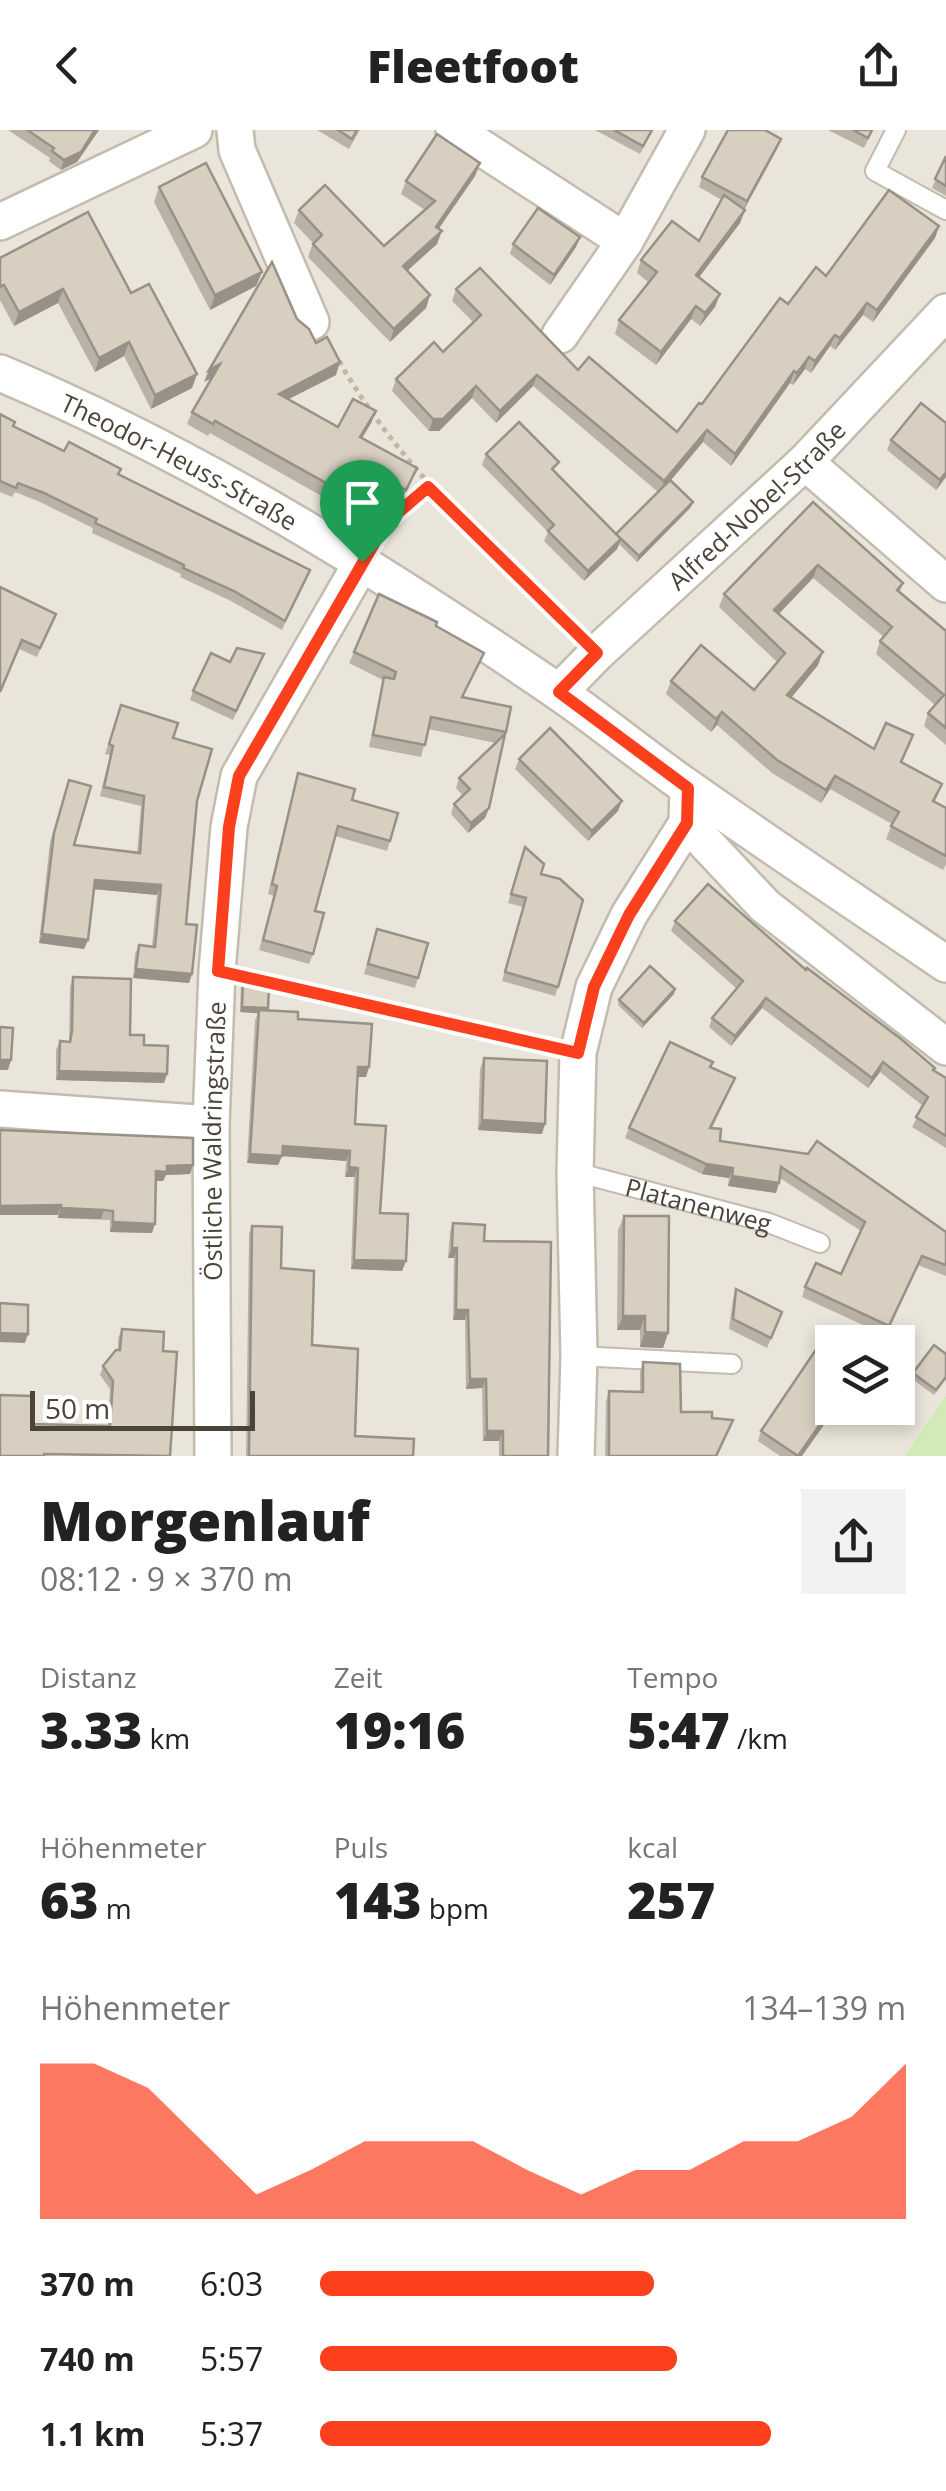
<!DOCTYPE html>
<html lang="de">
<head>
<meta charset="utf-8">
<style>
  :root { --surface:#fff; --page:#f2f2f2; --text:#222; --muted:#767676; --accent:#fc3f1d }
  body { margin:0; font-family:"Open Sans",sans-serif; background:var(--page); color:var(--text); height:100vh; display:flex; flex-direction:column; font-size:38px; white-space:nowrap }
  * { box-sizing:border-box; margin:0 }
  p { font-size:32px; color:var(--muted) }
  .icon { flex:none; width:55px; height:55px; fill:none; stroke:currentColor; stroke-width:2; stroke-linecap:round; stroke-linejoin:round }
  .map { position:relative; height:1326px; overflow:hidden }
  .side { display:flex; flex-direction:column; background:var(--surface); flex:1 }
  .side>* { flex:none }
  .tools { position:absolute; left:815px; top:1195px; display:grid; gap:20px }
  .tools a { display:grid; place-items:center; width:100px; height:100px; border-radius:0px; background:var(--surface); box-shadow:0 5px 15px #0003; font-size:50px }
  .scale { position:absolute; left:30px; bottom:25px; width:225px; box-sizing:border-box; padding-left:10px; border:5px solid #4b4439; border-top:0; font-size:28px; line-height:35px; white-space:nowrap; color:#4b4439; -webkit-text-stroke:8px #fff; paint-order:stroke }
  .pin { position:absolute; display:grid; place-items:center; width:85px; height:85px; color:#fff; margin:-102px -42px; border-radius:50% 50% 50% 0; rotate:-45deg; box-shadow:0 0 10px #0007 }
  .pin .icon { rotate:45deg }
  .round { display:grid; place-items:center; flex:none; width:105px; height:105px; border-radius:0px; background:var(--page) }
  .headline { display:flex; align-items:center; justify-content:space-between; height:170px; padding:0 40px }
  h1 { font-size:55px; font-weight:800; line-height:75px }
  .stats { display:grid; grid-template-columns:repeat(3,1fr); gap:15px; height:170px; padding:10px 40px }
  .stats div { display:grid; align-content:center }
  .stats b { font-size:50px; font-weight:800 }
  .stats small { font-size:28px; font-weight:400 }
  .stats p { font-size:28px }
  .chart { height:280px; padding:20px 40px }
  .chart p { display:flex; justify-content:space-between }
  .chart svg { width:100%; height:180px; margin-top:10px; fill:var(--accent); opacity:.7 }
  ul { padding:0 40px; list-style:none; font-size:32px }
  li { display:grid; grid-template-columns:160px 120px 1fr; align-items:center; height:75px }
  li i { height:25px; border-radius:12px; background:var(--accent) }
  header { display:flex; justify-content:space-between; align-items:center; height:130px; padding:0 40px; background:var(--surface); font-size:45px; font-weight:800 }
  .map>svg:first-child { display:block }
  .residential { fill:#eae5da; fill-rule:evenodd }
  .green { fill:#d2eab5 }
  .lines { fill:none; stroke-linecap:round; stroke-linejoin:round }
  .lane-casing { stroke:#c2bbae; stroke-width:22 }
  .street-casing { stroke:#c2bbae; stroke-width:40 }
  .path { stroke:#c4b79f; stroke-width:5; stroke-dasharray:5 5; stroke-linecap:butt }
  .lane { stroke:#fff; stroke-width:18 }
  .street { stroke:#fff; stroke-width:35 }
  .wall { fill:#bab2a6 }
  .shaded-wall { fill:#979187 }
  .building { fill:#d8cfc1; stroke:#979187; stroke-width:2.5 }
  .route-casing { stroke:#fff; stroke-width:20 }
  .route { stroke:#fc3f1d; stroke-width:12 }
  .labels { text-anchor:middle; dominant-baseline:central; stroke-width:8; stroke-linejoin:round; paint-order:stroke }
  .street-label { font-size:25px; fill:#4b4439; stroke:#fff }
</style>
</head>
<body>
<header><svg class="icon" aria-label="back" viewBox="0 0 24 24"><path d="M15 5l-7 7 7 7"/></svg>Fleetfoot<svg class="icon" aria-label="share" viewBox="0 0 24 24"><path d="M12 15V3M7 8l5-5 5 5M5 13v7h14v-7"/></svg></header>
<div class="map">
<svg width="946" height="1326" viewBox="0 0 946 1326">
  <rect width="100%" height="100%" fill="#f6f3ec"/>
  <path class="residential" d="M 0,0 L 946,0 L 946,1326 L 0,1326 ZM 832,1212 L 898,1212 L 898,1278 L 832,1278 Z"/>
  <polygon class="green" points="946,1266 946,1326 905,1326"/>
  <g class="lines">
    <defs>
      <g id="lane">
        <polyline points="896,0 875,41 946,80"/>
        <path id="s1" d="M 575,1042 L 769,1093 L 820,1113"/>
        <polyline points="579,1226 732,1234"/>
      </g>
      <g id="street">
        <polyline points="235,0 237,20 311,192"/>
        <polyline points="454,0 625,111 687,0"/>
        <polyline points="0,92 194,0"/>
        <polyline points="560,205 625,111"/>
        <path id="s2" d="M 0,243 C 198,326 380,440 557,561 C 602,592 645,628 690,659 C 775,719 861,776 946,834"/>
        <polyline points="805,332 946,454"/>
        <path id="s3" d="M 559,562 L 597,523 L 805,332 L 946,182"/>
        <polyline points="687,693 765,776 946,917"/>
        <polyline points="0,979 211,994"/>
        <path id="s4" d="M 213,1326 L 211,994 L 217,841 L 229,697 L 239,646 L 362,432"/>
        <polyline points="576,1326 579,1226 575,1042 578,923 594,857 629,785 687,693 688,658"/>
      </g>
    </defs>
    <use href="#lane" class="lane-casing"/>
    <use href="#street" class="street-casing"/>
    <g class="path">
      <path d="M 339,231 C 399,336 488,416 574,500"/>
      <polyline points="377,407 386,393 428,357"/>
      <polyline points="250,848 546,916"/>
    </g>
    <use href="#lane" class="lane"/>
    <use href="#street" class="street"/>
  </g>
  <g class="wall">
    <polygon points="8,0 99,0 77,32 61,40 49,31 50,28"/>
    <polygon points="317,0 360,0 349,19"/>
    <polygon points="595,0 653,0 640,24"/>
    <polygon points="828,0 873,0 864,18"/>
    <polygon points="777,19 744,80 740,93 699,147 720,164 715,177 700,196 691,189 656,235 615,204 619,190 648,152 637,143 641,130 699,111 722,70 699,57 702,47"/>
    <polygon points="946,26 946,66 932,58"/>
    <polygon points="480,33 475,46 438,99 437,114 407,141 430,165 426,178 390,212 308,127 313,113 294,93 299,80 384,116 425,80 401,64 406,51"/>
    <polygon points="159,57 262,142 256,156 210,180 154,72"/>
    <polygon points="939,96 935,108 873,192 863,185 835,220 830,216 811,243 805,239 793,255 790,253 731,336 703,312 671,350 691,377 637,432 619,414 617,419 584,451 544,411 548,402 482,335 486,324 556,342 616,404 658,362 533,256 496,293 472,268 439,301 429,301 392,261 396,249 443,222 473,192 452,171 456,159 578,240 677,302 788,174 826,146"/>
    <polygon points="580,107 576,117 550,155 510,124 513,114"/>
    <polygon points="0,128 131,163 197,244 192,258 151,279 124,226 95,242 58,173 14,196 0,170"/>
    <polygon points="297,189 316,213 336,245 289,269 338,297 376,281 371,293 362,308 417,338 401,372 373,358 357,386 210,303 208,306 187,294 192,282 212,248 204,252"/>
    <polygon points="0,284 13,296 64,321 118,344 306,449 282,500 231,471 180,447 181,444 92,403 93,398 40,372 15,362 12,367 0,362"/>
    <polygon points="946,293 946,347 936,360 887,320 891,310"/>
    <polygon points="813,372 903,453 900,462 946,501 946,615 924,596 928,583 935,575 876,524 880,511 884,507 813,448 779,484 818,535 791,568 874,619 913,605 902,632 942,654 935,672 946,678 946,734 943,740 886,709 892,694 830,659 821,673 772,643 717,595 711,602 666,564 671,551 754,560 777,532 719,477 724,464"/>
    <polygon points="0,457 56,484 37,527 19,519"/>
    <polygon points="436,496 484,523 463,567 511,577 489,678 485,688 468,703 451,684 454,674 463,666 456,658 459,648 496,613 428,599 421,627 369,617 383,550 349,533 354,522"/>
    <polygon points="230,532 260,533 233,590 190,570 193,561"/>
    <polygon points="121,575 173,608 197,671 186,794 192,844 189,853 133,848 135,824 139,815 152,816 157,765 94,759 88,810 84,819 39,813 50,712 69,650 74,715 137,723 141,676 100,666 110,625 105,624"/>
    <polygon points="519,629 618,681 588,711 515,639"/>
    <polygon points="298,643 352,670 398,683 387,721 335,706 315,781 313,824 309,834 259,820 274,766 268,764"/>
    <polygon points="525,717 541,744 558,857 555,866 502,851 523,777 508,773"/>
    <polygon points="675,791 806,840 935,938 934,941 946,948 946,1018 912,997 923,976 880,942 868,958 762,878 731,916 709,897 712,888 736,858 671,801"/>
    <polygon points="377,799 418,848 415,858 364,844"/>
    <polygon points="73,847 130,905 144,915 167,944 164,953 56,950 56,920 60,911 69,912 70,857"/>
    <polygon points="243,849 268,878 267,881 298,889 366,947 357,947 355,994 380,1083 406,1131 402,1141 351,1139 354,1047 345,1047 346,1031 282,1026 278,1035 247,1033 255,890 258,883 240,882 241,854"/>
    <polygon points="674,864 642,898 618,875 619,870"/>
    <polygon points="484,928 542,1004 478,1000 480,939"/>
    <polygon points="711,937 731,958 712,998 720,1011 946,1102 946,1146 918,1135 885,1205 802,1167 805,1157 841,1144 861,1101 780,1048 776,1063 728,1056 729,1048 702,1044 625,1008 629,998"/>
    <polygon points="0,1000 190,1044 166,1045 163,1051 156,1051 152,1103 110,1102 110,1090 58,1088 58,1085"/>
    <polygon points="624,1086 668,1203 663,1218 640,1217 640,1200 617,1200 618,1100"/>
    <polygon points="453,1093 484,1111 548,1326 499,1326 499,1311 483,1311 482,1258 466,1259 465,1190 453,1190 454,1128 448,1128 450,1102"/>
    <polygon points="252,1096 281,1138 312,1215 355,1306 413,1326 246,1326 249,1104"/>
    <polygon points="736,1159 782,1182 767,1218 729,1199 733,1169"/>
    <polygon points="122,1199 163,1221 171,1305 32,1294 108,1296 110,1259 100,1245 103,1236 118,1220 118,1208"/>
    <polygon points="946,1224 946,1249 934,1265 911,1248 913,1243"/>
    <polygon points="643,1232 681,1282 712,1288 729,1300 717,1326 605,1326 606,1271 609,1261 640,1262 640,1242"/>
    <polygon points="761,1301 802,1326 780,1326 758,1311"/>
  </g>
  <g class="shaded-wall">
    <polygon points="95,0 99,0 77,32 61,40 64,30"/>
    <polygon points="781,9 777,19 743,81 747,71"/>
    <polygon points="480,33 475,46 431,110 436,97"/>
    <polygon points="745,80 740,93 691,158 696,145"/>
    <polygon points="939,96 935,108 873,192 877,180"/>
    <polygon points="442,101 437,114 398,149 403,136"/>
    <polygon points="580,107 576,117 550,155 554,145"/>
    <polygon points="262,142 256,156 210,180 215,165"/>
    <polygon points="63,159 58,173 14,196 19,182"/>
    <polygon points="720,164 715,177 700,196 705,183"/>
    <polygon points="430,165 426,178 390,212 394,199"/>
    <polygon points="867,173 863,185 835,220 840,208"/>
    <polygon points="696,176 691,189 656,235 661,222"/>
    <polygon points="835,205 830,216 811,243 815,231"/>
    <polygon points="129,212 124,226 95,242 99,228"/>
    <polygon points="809,227 805,239 793,255 797,243"/>
    <polygon points="340,232 336,245 275,276 279,264"/>
    <polygon points="220,234 216,246 204,252 209,240"/>
    <polygon points="794,241 790,253 731,336 735,324"/>
    <polygon points="197,244 192,258 151,279 155,265"/>
    <polygon points="537,245 533,256 496,293 500,281"/>
    <polygon points="476,256 472,268 439,301 429,301 433,289"/>
    <polygon points="376,281 371,293 355,320 360,307"/>
    <polygon points="707,300 703,312 660,363 664,351"/>
    <polygon points="946,342 946,347 936,360 940,350"/>
    <polygon points="377,345 373,358 357,386 362,373"/>
    <polygon points="693,372 691,377 637,432 639,426"/>
    <polygon points="621,409 617,419 584,451 588,441"/>
    <polygon points="818,435 813,448 770,493 774,480"/>
    <polygon points="823,522 818,535 782,579 787,565"/>
    <polygon points="722,582 717,595 711,602 716,589"/>
    <polygon points="835,646 830,659 821,673 826,660"/>
    <polygon points="622,671 618,681 588,711 592,701"/>
    <polygon points="489,678 485,688 468,703 471,693"/>
    <polygon points="95,750 161,755 157,765 92,759"/>
    <polygon points="42,804 88,810 84,819 39,813"/>
    <polygon points="136,839 192,844 189,853 133,848"/>
    <polygon points="675,859 674,864 642,898 644,893"/>
    <polygon points="766,868 762,878 731,916 735,906"/>
    <polygon points="242,877 268,878 266,884 240,882"/>
    <polygon points="0,930 11,930 8,940 0,940"/>
    <polygon points="883,932 880,942 868,958 872,948"/>
    <polygon points="358,937 369,937 366,947 354,947"/>
    <polygon points="59,941 167,944 164,953 56,950"/>
    <polygon points="482,990 545,994 542,1004 478,1000"/>
    <polygon points="283,1016 350,1021 346,1031 282,1026 278,1035 247,1033 250,1024"/>
    <polygon points="706,1034 733,1038 729,1048 702,1044"/>
    <polygon points="193,1035 190,1044 166,1045 163,1051 153,1051 156,1041 167,1036"/>
    <polygon points="349,1037 358,1038 354,1047 345,1047"/>
    <polygon points="732,1046 779,1053 776,1063 728,1056"/>
    <polygon points="61,1075 58,1085 0,1085 0,1076"/>
    <polygon points="61,1078 104,1080 101,1089 58,1088"/>
    <polygon points="113,1092 155,1094 152,1103 110,1102"/>
    <polygon points="452,1118 457,1118 454,1128 448,1128"/>
    <polygon points="354,1130 406,1131 402,1141 351,1139"/>
    <polygon points="456,1180 468,1180 465,1190 453,1190"/>
    <polygon points="623,1186 645,1186 640,1200 617,1200"/>
    <polygon points="645,1202 668,1203 663,1218 640,1217"/>
    <polygon points="0,1203 28,1204 25,1213 0,1212"/>
    <polygon points="470,1249 486,1249 482,1258 466,1259"/>
    <polygon points="832,1277 836,1278 802,1326 799,1326"/>
    <polygon points="487,1301 503,1301 499,1311 483,1311"/>
  </g>
  <g class="building">
    <polygon points="27,0 95,0 81,22 64,30 52,21 54,18"/>
    <polygon points="338,0 357,0 352,9"/>
    <polygon points="614,0 652,0 643,16"/>
    <polygon points="728,0 765,0 781,9 747,71 702,47"/>
    <polygon points="853,0 872,0 868,8"/>
    <polygon points="437,4 480,33 436,97 442,101 403,136 430,165 394,199 313,114 322,105 299,80 325,55 384,116 435,71 406,51"/>
    <polygon points="946,26 946,56 935,49"/>
    <polygon points="206,33 262,142 215,165 159,57"/>
    <polygon points="889,60 939,96 877,180 867,173 840,208 835,205 815,231 809,227 797,243 794,241 735,324 707,300 664,351 537,245 500,281 476,256 443,289 433,289 396,249 434,212 443,222 481,185 456,159 480,138 578,240 589,227 677,302 699,273 702,274 780,168 788,174 816,137 826,146"/>
    <polygon points="724,65 745,80 696,145 720,164 705,183 696,176 661,222 619,190 657,142 641,130 672,91 699,111"/>
    <polygon points="538,78 580,107 554,145 513,114"/>
    <polygon points="88,82 131,163 149,154 197,244 155,265 129,212 99,228 63,159 19,182 4,155 0,157 0,128"/>
    <polygon points="272,132 297,189 309,199 316,213 327,207 340,232 279,264 338,297 353,269 376,281 360,307 417,338 406,360 377,345 362,373 215,291 213,294 192,282 220,234 209,240"/>
    <polygon points="921,273 946,293 946,342 940,350 891,310"/>
    <polygon points="0,284 15,292 13,296 64,321 69,312 121,339 118,344 310,440 285,491 234,461 183,438 184,435 95,393 97,389 44,363 18,353 16,358 0,351"/>
    <polygon points="519,292 559,332 552,339 621,409 588,441 548,401 554,395 486,324"/>
    <polygon points="670,350 693,372 639,426 616,404"/>
    <polygon points="813,372 903,453 897,460 946,501 946,598 928,583 944,565 880,511 892,497 818,435 774,480 823,522 787,565 874,619 886,593 913,605 901,632 942,654 933,671 946,678 946,726 891,696 899,682 835,646 826,660 777,630 722,582 716,589 671,551 701,515 754,560 785,523 724,464"/>
    <polygon points="0,457 56,484 40,518 22,510 0,562"/>
    <polygon points="379,464 437,492 436,496 484,523 462,567 511,577 506,602 431,587 425,615 373,605 384,547 394,549 396,542 354,522"/>
    <polygon points="237,518 264,524 236,581 193,561 211,523 230,532"/>
    <polygon points="121,575 178,593 173,608 212,619 197,671 186,794 197,795 192,844 136,839 139,815 155,817 161,755 95,750 88,810 42,804 54,703 69,650 91,656 74,715 140,723 144,666 104,657 113,616 109,614"/>
    <polygon points="550,598 622,671 592,701 519,629"/>
    <polygon points="505,604 489,678 471,693 454,674 470,659 459,648"/>
    <polygon points="298,643 355,659 352,670 398,683 390,711 338,696 315,781 324,783 313,824 263,810 277,756 272,754"/>
    <polygon points="525,717 544,734 541,744 560,749 583,770 558,857 505,842 526,768 511,764"/>
    <polygon points="708,754 806,840 807,838 901,909 935,938 933,940 946,948 946,1006 916,987 928,967 883,932 872,948 766,868 735,906 712,888 743,851 675,791"/>
    <polygon points="377,799 428,813 418,848 368,834"/>
    <polygon points="650,836 675,859 644,893 619,870"/>
    <polygon points="73,847 131,849 130,905 144,905 144,915 168,916 167,944 59,941 60,911 70,912 72,901"/>
    <polygon points="243,849 269,856 268,878 242,877"/>
    <polygon points="259,880 298,882 298,889 372,894 369,937 358,937 355,994 386,996 380,1083 408,1084 406,1131 354,1130 358,1038 349,1037 350,1021 283,1016 282,1026 250,1024"/>
    <polygon points="0,897 13,898 11,930 0,930"/>
    <polygon points="670,912 713,932 710,937 735,948 710,998 721,999 720,1011 808,1024 817,1011 946,1102 946,1135 922,1126 889,1196 805,1157 816,1133 841,1144 865,1092 781,1037 779,1053 732,1046 733,1038 706,1034 629,998"/>
    <polygon points="484,928 547,931 545,994 482,990"/>
    <polygon points="0,1000 193,1008 193,1035 167,1036 167,1042 156,1041 155,1094 113,1092 113,1081 104,1080 61,1078 61,1075 0,1076"/>
    <polygon points="624,1086 669,1086 668,1203 645,1202 645,1186 623,1186"/>
    <polygon points="453,1093 485,1095 484,1111 551,1112 548,1326 503,1326 503,1301 487,1301 486,1249 470,1249 468,1180 456,1180 457,1118 452,1118"/>
    <polygon points="252,1096 282,1097 281,1138 314,1141 312,1215 358,1219 355,1306 414,1309 413,1326 249,1326"/>
    <polygon points="736,1159 782,1182 771,1208 733,1189"/>
    <polygon points="0,1173 28,1175 28,1204 0,1203"/>
    <polygon points="122,1199 164,1202 163,1221 177,1222 170,1326 44,1324 44,1326 0,1326 0,1265 33,1266 32,1294 110,1296 113,1251 103,1236 116,1220 120,1220"/>
    <polygon points="934,1215 946,1224 946,1247 936,1260 913,1243"/>
    <polygon points="817,1218 832,1229 832,1277 798,1326 761,1301"/>
    <polygon points="643,1232 680,1234 681,1282 712,1282 712,1288 733,1290 716,1326 609,1326 609,1261 643,1262"/>
  </g>
  <g class="lines">
    <defs>
      <polygon id="route" points="428,357 597,523 559,562 688,658 687,693 629,785 594,857 578,923 218,841 229,697 239,646 386,393"/>
    </defs>
    <use href="#route" class="route-casing"/>
    <use href="#route" class="route"/>
  </g>
  <g class="labels">
    <g class="street-label">
      <text stroke="none"><textPath href="#s2" startOffset="200">Theodor-Heuss-Straße</textPath></text>
      <text stroke="none"><textPath href="#s3" startOffset="272">Alfred-Nobel-Straße</textPath></text>
      <text stroke="none"><textPath href="#s4" startOffset="315">Östliche Waldringstraße</textPath></text>
      <text stroke="none"><textPath href="#s1" startOffset="128">Platanenweg</textPath></text>
    </g>
  </g>
</svg>
<div class="tools">
<a><svg class="icon" aria-label="layers" viewBox="0 0 24 24"><path d="M12 4l9 5-9 5-9-5zM3 14l9 5 9-5"/></svg></a>
</div>
<div class="scale">50 m</div>
<div class="pin" style="left:362px;top:432px;background:#1e9e55"><svg class="icon" aria-label="arrive" viewBox="0 0 24 24"><path d="M6 21V4h12l-3 4 3 4H6"/></svg></div>
</div>
<section class="side">
<div class="headline"><div><h1>Morgenlauf</h1><p>08:12 · 9 × 370 m</p></div><a class="round"><svg class="icon" aria-label="share" viewBox="0 0 24 24"><path d="M12 15V3M7 8l5-5 5 5M5 13v7h14v-7"/></svg></a></div>
<div class="stats">
<div><p>Distanz</p><b>3.33<small> km</small></b></div>
<div><p>Zeit</p><b>19:16</b></div>
<div><p>Tempo</p><b>5:47<small> /km</small></b></div>
</div>
<div class="stats">
<div><p>Höhenmeter</p><b>63<small> m</small></b></div>
<div><p>Puls</p><b>143<small> bpm</small></b></div>
<div><p>kcal</p><b>257</b></div>
</div>
<div class="chart"><p><span>Höhenmeter</span>134–139 m</p>
<svg viewBox="0 0 160 44" preserveAspectRatio="none"><path d="M0 44V6L10 6L20 12L30 25L40 38L50 32L60 25L70 25L80 25L90 32L100 38L110 32L120 32L130 25L140 25L150 19L160 6V44z"/></svg>
</div>
<ul>
<li><b>370 m</b>6:03<i style="width:57%"></i></li>
<li><b>740 m</b>5:57<i style="width:61%"></i></li>
<li><b>1.1 km</b>5:37<i style="width:77%"></i></li>
</ul>
</section>
</body>
</html>
